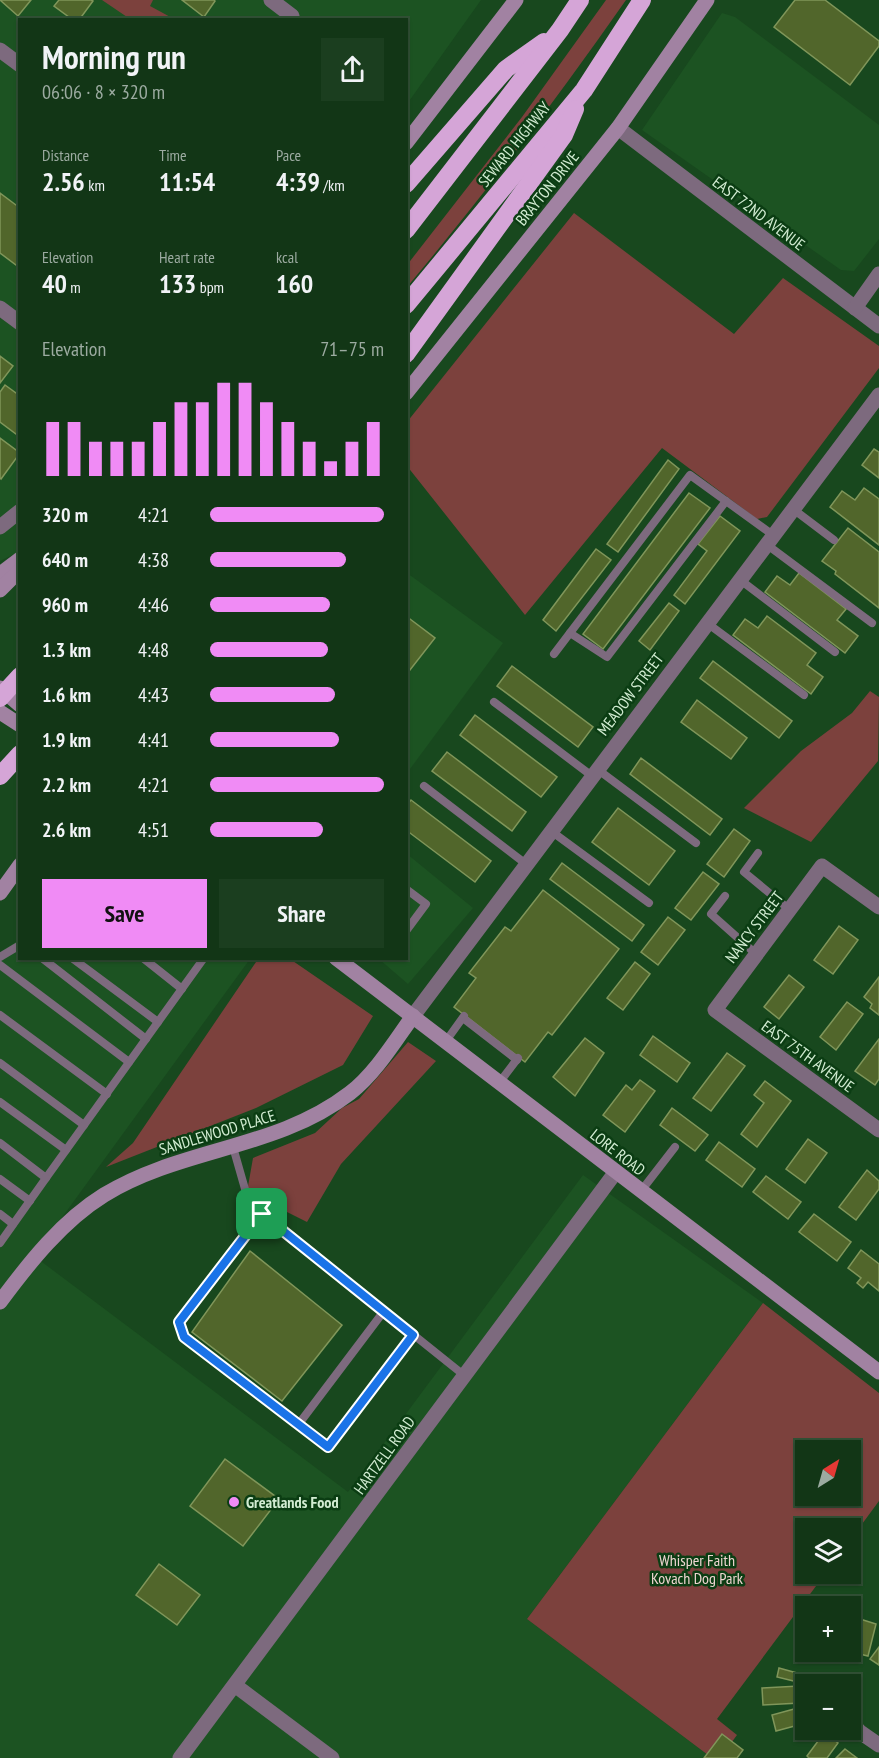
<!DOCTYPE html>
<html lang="en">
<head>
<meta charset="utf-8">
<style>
  :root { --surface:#123616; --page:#1b3e1f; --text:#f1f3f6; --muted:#9caba1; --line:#315035; --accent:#f08bf5 }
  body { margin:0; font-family:"PT Sans Narrow",sans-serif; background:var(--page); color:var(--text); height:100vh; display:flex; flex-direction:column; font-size:22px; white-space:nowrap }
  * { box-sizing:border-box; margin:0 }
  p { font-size:20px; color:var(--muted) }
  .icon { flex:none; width:33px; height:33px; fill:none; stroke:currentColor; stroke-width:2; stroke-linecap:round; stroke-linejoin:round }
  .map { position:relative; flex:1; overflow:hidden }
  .sheet { position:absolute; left:18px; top:18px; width:390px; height:942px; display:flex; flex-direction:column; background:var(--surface); border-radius:0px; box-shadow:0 2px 4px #0004,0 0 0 2px var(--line) }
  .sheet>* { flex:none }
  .needle { width:39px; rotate:37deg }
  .controls { position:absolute; left:795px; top:1440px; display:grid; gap:12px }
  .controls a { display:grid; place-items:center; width:66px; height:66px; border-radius:0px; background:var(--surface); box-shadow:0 2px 4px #0004,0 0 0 2px var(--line); font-size:30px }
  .pin { position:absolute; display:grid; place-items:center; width:51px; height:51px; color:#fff; margin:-26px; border-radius:12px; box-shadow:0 3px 9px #0006 }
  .round { display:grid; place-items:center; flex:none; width:63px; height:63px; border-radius:0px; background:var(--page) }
  .overview { display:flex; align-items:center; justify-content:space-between; height:102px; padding:0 24px }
  h1 { font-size:33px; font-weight:700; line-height:45px }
  .figures { display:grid; grid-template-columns:repeat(3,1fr); gap:9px; height:102px; padding:6px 24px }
  .figures div { display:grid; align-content:center }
  .figures b { font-size:26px; font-weight:700 }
  .figures small { font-size:16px; font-weight:400 }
  .figures p { font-size:16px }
  .chart { height:168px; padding:12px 24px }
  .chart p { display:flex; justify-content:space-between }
  .chart svg { width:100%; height:108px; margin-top:6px; stroke:var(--accent); stroke-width:6 }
  .cta { display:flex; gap:12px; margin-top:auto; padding:12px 24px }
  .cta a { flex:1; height:69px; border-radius:0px; background:var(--accent); color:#111; font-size:24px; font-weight:700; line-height:69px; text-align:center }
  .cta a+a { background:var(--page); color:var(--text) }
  ul { padding:0 24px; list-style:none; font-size:20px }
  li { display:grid; grid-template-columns:96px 72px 1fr; align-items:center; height:45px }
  li i { height:15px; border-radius:8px; background:var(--accent) }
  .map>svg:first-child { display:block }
  .built { fill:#1c5322 }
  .green { fill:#7c413d; fill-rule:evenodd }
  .building { fill:#51662b; stroke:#80965a; stroke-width:1.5 }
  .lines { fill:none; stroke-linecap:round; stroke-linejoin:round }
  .lane { stroke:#7d6a7e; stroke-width:8 }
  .street { stroke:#7d6a7e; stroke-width:15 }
  .secondary { stroke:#a182a2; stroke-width:15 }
  .highway { stroke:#d5a5d7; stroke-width:18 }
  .route-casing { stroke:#fff; stroke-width:12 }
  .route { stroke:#1a73e8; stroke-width:8 }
  .poi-dot { fill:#f08bf5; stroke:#0b3d13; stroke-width:2 }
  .labels { text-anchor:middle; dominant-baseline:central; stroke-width:5; stroke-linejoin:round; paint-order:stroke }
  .street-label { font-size:16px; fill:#d2ecd2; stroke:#0b3d13 }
  .poi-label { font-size:16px; font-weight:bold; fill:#d2ecd2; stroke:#0b3d13; text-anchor:start }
  .park-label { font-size:16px; fill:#efd5d1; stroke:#0b3d13 }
</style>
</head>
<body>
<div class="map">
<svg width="879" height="1758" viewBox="0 0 879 1758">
  <rect width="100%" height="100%" fill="#18481e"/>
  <g class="built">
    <polygon points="0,0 481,0 407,104 406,20 20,20 20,551 0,561"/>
    <polygon points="722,13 735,17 879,125 879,239 854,271 841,270 642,130"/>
    <polygon points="407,573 503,643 407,773"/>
    <polygon points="407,854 473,908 408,984 379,959 406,958"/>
    <polygon points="19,940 20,958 250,959 34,1256 348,1492 583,1175 763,1303 527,1619 712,1758 0,1758 0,952"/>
  </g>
  <g class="green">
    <polygon points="102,0 153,0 150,6 174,19 130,19"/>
    <path d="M 606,0 L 626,0 C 557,99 484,195 407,287 L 407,265 L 522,117 Z"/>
    <polygon points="574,213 734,334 783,278 879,346 879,368 767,517 757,519 662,448 525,615 407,466 407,422"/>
    <polygon points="870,691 879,697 878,761 811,842 744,808 801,751 852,713"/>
    <polygon points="258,959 290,959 373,1016 343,1065 256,1108 106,1167 133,1143"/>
    <polygon points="408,1042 436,1061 341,1164 307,1222 247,1192 253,1158 315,1133 342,1108 359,1099"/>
    <path d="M 763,1303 L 879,1393 L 879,1501 L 851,1539 L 850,1528 L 806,1528 L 806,1574 L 825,1574 L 717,1719 L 737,1735 L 720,1758 L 712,1758 L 527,1619 ZM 806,1450 L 850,1450 L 850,1496 L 806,1496 Z"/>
  </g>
  <g class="building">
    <polygon points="0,0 31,0 18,16"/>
    <polygon points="59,0 91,0 93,1 79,20 73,20 54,6"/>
    <polygon points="182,0 214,0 215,1 204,17"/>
    <polygon points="795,0 825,0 879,41 879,46 850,85 774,27"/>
    <polygon points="0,193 20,208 20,268 0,253"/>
    <polygon points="0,356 13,366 0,383"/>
    <polygon points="5,385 20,396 20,437 0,422 0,392"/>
    <polygon points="0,438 20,453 1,479 0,478"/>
    <polygon points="874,449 879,452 879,478 862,465"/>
    <polygon points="668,460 679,469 618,552 607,544"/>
    <polygon points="864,488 879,499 879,545 830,507 842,491 855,500"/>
    <polygon points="689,493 710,508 603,649 583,634"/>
    <polygon points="720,516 740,531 685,604 674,595 707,551 698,544"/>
    <polygon points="848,528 879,552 879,608 835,574 836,571 822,561"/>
    <polygon points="596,549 611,560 556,631 543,620"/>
    <polygon points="799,573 846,609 837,620 858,636 845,653 765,592 777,576 790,585"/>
    <polygon points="669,603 679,611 650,650 639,641"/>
    <polygon points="406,616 435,638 406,675"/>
    <polygon points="767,616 816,653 807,665 823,677 811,694 733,635 745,619 758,628"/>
    <polygon points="713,661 792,721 779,738 700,678"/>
    <polygon points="512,666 593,727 578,747 497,686"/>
    <polygon points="697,700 747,738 731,759 681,722"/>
    <polygon points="475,715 557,777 541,797 460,735"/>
    <polygon points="447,752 526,812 512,831 432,771"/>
    <polygon points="641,758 722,819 710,835 630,774"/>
    <polygon points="411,800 491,861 475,882 406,830 406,806"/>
    <polygon points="618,808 675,851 649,885 592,842"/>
    <polygon points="734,829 750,841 724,877 707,864"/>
    <polygon points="562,863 644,925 632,941 550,879"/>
    <polygon points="703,872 719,884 691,920 675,908"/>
    <polygon points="543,890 619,949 552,1035 548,1032 525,1062 454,1007 476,978 469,973 505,927 511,931"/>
    <polygon points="668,917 685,930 658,965 641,952"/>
    <polygon points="839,926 858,940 833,974 814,960"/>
    <polygon points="635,962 650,974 623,1010 607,998"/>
    <polygon points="789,975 804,987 779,1019 764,1007"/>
    <polygon points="879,977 879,1015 870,1008 872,1004 864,997"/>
    <polygon points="847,1002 863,1014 836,1050 820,1037"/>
    <polygon points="653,1036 690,1063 677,1082 640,1055"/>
    <polygon points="585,1038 604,1053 575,1096 553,1077"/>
    <polygon points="879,1039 879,1079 875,1085 855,1071"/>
    <polygon points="727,1053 745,1066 711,1111 693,1098"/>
    <polygon points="640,1080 655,1091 625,1132 603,1115 626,1085 632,1090"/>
    <polygon points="765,1081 791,1101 757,1147 741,1134 764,1103 754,1095"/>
    <polygon points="672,1108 708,1135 695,1151 660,1125"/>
    <polygon points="808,1139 827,1153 805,1183 786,1169"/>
    <polygon points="719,1142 755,1169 742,1187 706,1160"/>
    <polygon points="867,1170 879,1181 879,1189 856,1220 839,1207"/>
    <polygon points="766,1176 801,1202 788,1219 753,1192"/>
    <polygon points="814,1214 851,1242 837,1261 799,1232"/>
    <polygon points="861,1250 879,1264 879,1291 868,1282 863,1288 857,1283 861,1278 848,1268"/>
    <polygon points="250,1251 342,1325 282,1401 192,1332"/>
    <polygon points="225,1459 279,1499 243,1546 190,1506"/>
    <polygon points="159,1564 200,1595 177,1625 136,1595"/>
    <polygon points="860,1619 876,1624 868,1656 851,1652"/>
    <polygon points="879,1647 879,1665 870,1659"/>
    <polygon points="809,1652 831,1652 817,1662"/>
    <polygon points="779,1668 808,1676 806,1684 777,1677"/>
    <polygon points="799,1686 800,1703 763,1705 762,1688"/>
    <polygon points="805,1706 806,1723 776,1731 772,1715"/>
    <polygon points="824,1733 838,1743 827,1758 809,1758 807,1756"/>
    <polygon points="722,1734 743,1750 737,1758 704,1758"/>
    <polygon points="845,1749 857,1758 836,1758"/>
  </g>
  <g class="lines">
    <g class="lane">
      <polyline points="793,509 834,540"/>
      <polyline points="766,544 872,623"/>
      <polyline points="739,579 835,652"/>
      <polyline points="707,623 804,695"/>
      <polyline points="570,633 607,657 726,501"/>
      <polyline points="554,654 690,475 773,535"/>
      <polyline points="494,702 592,776"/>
      <polyline points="597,769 696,843"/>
      <polyline points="424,786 526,864"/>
      <polyline points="551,831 649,903"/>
      <polyline points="758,853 744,872 790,910"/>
      <polyline points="406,889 426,904 406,931"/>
      <polyline points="725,896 711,914 756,954"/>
      <polyline points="0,957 20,945"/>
      <polyline points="42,958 146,1039"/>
      <polyline points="72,958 158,1022"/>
      <polyline points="143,958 182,989"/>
      <polyline points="0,965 129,1062"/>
      <polyline points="0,1015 107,1094"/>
      <polyline points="463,1018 517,1060"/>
      <polyline points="446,1041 464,1016"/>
      <polyline points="0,1063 84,1125"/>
      <polyline points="499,1083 518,1058"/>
      <polyline points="0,1102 66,1150"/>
      <polyline points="0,1143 46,1178 204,958"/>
      <polyline points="233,1147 249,1203 465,1376"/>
      <polyline points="0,1179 30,1201"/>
      <polyline points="641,1191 675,1147"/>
      <polyline points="0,1214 13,1224"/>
      <polyline points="262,1214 179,1322 184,1337 328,1447 413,1335"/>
      <polyline points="0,1243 46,1178"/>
      <polyline points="298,1425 384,1311"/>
    </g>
    <g class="street">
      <polyline points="271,0 292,16"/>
      <polyline points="0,50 20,65"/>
      <polyline points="618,128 879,326"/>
      <polyline points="0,308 20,323"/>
      <polyline points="855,308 879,274"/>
      <polyline points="0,527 20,511"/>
      <polyline points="879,907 822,866 715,1010 879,1130"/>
      <polyline points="413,1016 879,395"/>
      <polyline points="236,1686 332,1758"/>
      <polyline points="850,1721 860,1732 879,1745"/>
      <polyline points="180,1758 615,1173"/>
    </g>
    <g class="secondary">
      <polyline points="406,143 516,0"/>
      <polyline points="406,393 618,128 707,0"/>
      <polyline points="0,574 20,559"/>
      <polyline points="0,590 20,570"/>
      <polyline points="0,688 20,705"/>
      <polyline points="0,712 20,725"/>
      <polyline points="0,893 20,865"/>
      <polyline points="336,958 879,1372"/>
      <path d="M 0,1302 C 29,1263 62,1221 104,1195 C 183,1147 276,1150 350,1093 C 375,1074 395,1041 413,1016"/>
    </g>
    <g class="highway">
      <polyline points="406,184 506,69 544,42"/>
      <polyline points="406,230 560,30 580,0"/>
      <polyline points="406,305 584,90 642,0"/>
      <polyline points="406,354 564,135 575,109"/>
      <polyline points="0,698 20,676"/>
      <polyline points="0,776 20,754"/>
    </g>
  </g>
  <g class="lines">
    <defs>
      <polygon id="route" points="262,1214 413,1335 328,1447 184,1337 179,1322"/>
    </defs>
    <use href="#route" class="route-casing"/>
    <use href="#route" class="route"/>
  </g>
  <circle class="poi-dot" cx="234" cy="1502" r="6"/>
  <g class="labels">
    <g class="street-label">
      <text transform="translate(514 144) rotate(-51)">SEWARD HIGHWAY</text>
      <text transform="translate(547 188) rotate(-51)">BRAYTON DRIVE</text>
      <text transform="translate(759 213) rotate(37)">EAST 72ND AVENUE</text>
      <text transform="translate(630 694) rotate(-53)">MEADOW STREET</text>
      <text transform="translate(754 927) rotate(-53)">NANCY STREET</text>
      <text transform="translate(808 1056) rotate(36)">EAST 75TH AVENUE</text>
      <text transform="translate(217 1132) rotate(-17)">SANDLEWOOD PLACE</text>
      <text transform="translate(618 1152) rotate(38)">LORE ROAD</text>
      <text transform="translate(384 1455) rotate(-54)">HARTZELL ROAD</text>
    </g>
    <g class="poi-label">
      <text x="246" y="1502">Greatlands Food</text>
    </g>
    <g class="park-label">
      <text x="697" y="1560">Whisper Faith<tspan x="697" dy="18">Kovach Dog Park</tspan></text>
    </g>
  </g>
</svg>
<div class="controls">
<a><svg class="needle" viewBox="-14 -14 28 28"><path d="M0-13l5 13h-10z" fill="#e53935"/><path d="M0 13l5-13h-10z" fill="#9caba1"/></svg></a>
<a><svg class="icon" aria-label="layers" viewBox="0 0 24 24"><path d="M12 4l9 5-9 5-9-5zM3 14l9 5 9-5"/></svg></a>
<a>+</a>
<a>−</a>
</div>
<div class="pin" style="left:262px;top:1214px;background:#1e9e55"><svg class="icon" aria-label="arrive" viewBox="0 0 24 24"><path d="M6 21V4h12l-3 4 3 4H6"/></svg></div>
<section class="sheet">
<div class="overview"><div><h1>Morning run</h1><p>06:06 · 8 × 320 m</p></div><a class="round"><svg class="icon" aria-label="share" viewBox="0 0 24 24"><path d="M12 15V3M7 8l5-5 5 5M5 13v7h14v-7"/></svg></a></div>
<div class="figures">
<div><p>Distance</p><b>2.56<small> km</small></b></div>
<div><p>Time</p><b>11:54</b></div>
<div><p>Pace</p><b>4:39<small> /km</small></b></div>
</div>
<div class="figures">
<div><p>Elevation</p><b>40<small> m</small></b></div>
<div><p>Heart rate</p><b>133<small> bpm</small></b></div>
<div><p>kcal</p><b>160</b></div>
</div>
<div class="chart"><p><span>Elevation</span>71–75 m</p>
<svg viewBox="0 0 160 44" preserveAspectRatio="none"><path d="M5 44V22M15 44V22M25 44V30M35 44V30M45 44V30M55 44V22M65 44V14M75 44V14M85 44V6M95 44V6M105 44V14M115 44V22M125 44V30M135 44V38M145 44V30M155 44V22"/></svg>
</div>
<ul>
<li><b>320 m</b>4:21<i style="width:100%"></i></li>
<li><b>640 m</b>4:38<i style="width:78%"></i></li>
<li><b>960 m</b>4:46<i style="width:69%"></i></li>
<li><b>1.3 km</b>4:48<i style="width:68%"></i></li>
<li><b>1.6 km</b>4:43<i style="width:72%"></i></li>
<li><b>1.9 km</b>4:41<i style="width:74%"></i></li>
<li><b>2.2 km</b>4:21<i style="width:100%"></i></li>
<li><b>2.6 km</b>4:51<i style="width:65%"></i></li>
</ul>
<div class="cta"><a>Save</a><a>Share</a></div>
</section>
</div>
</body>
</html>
